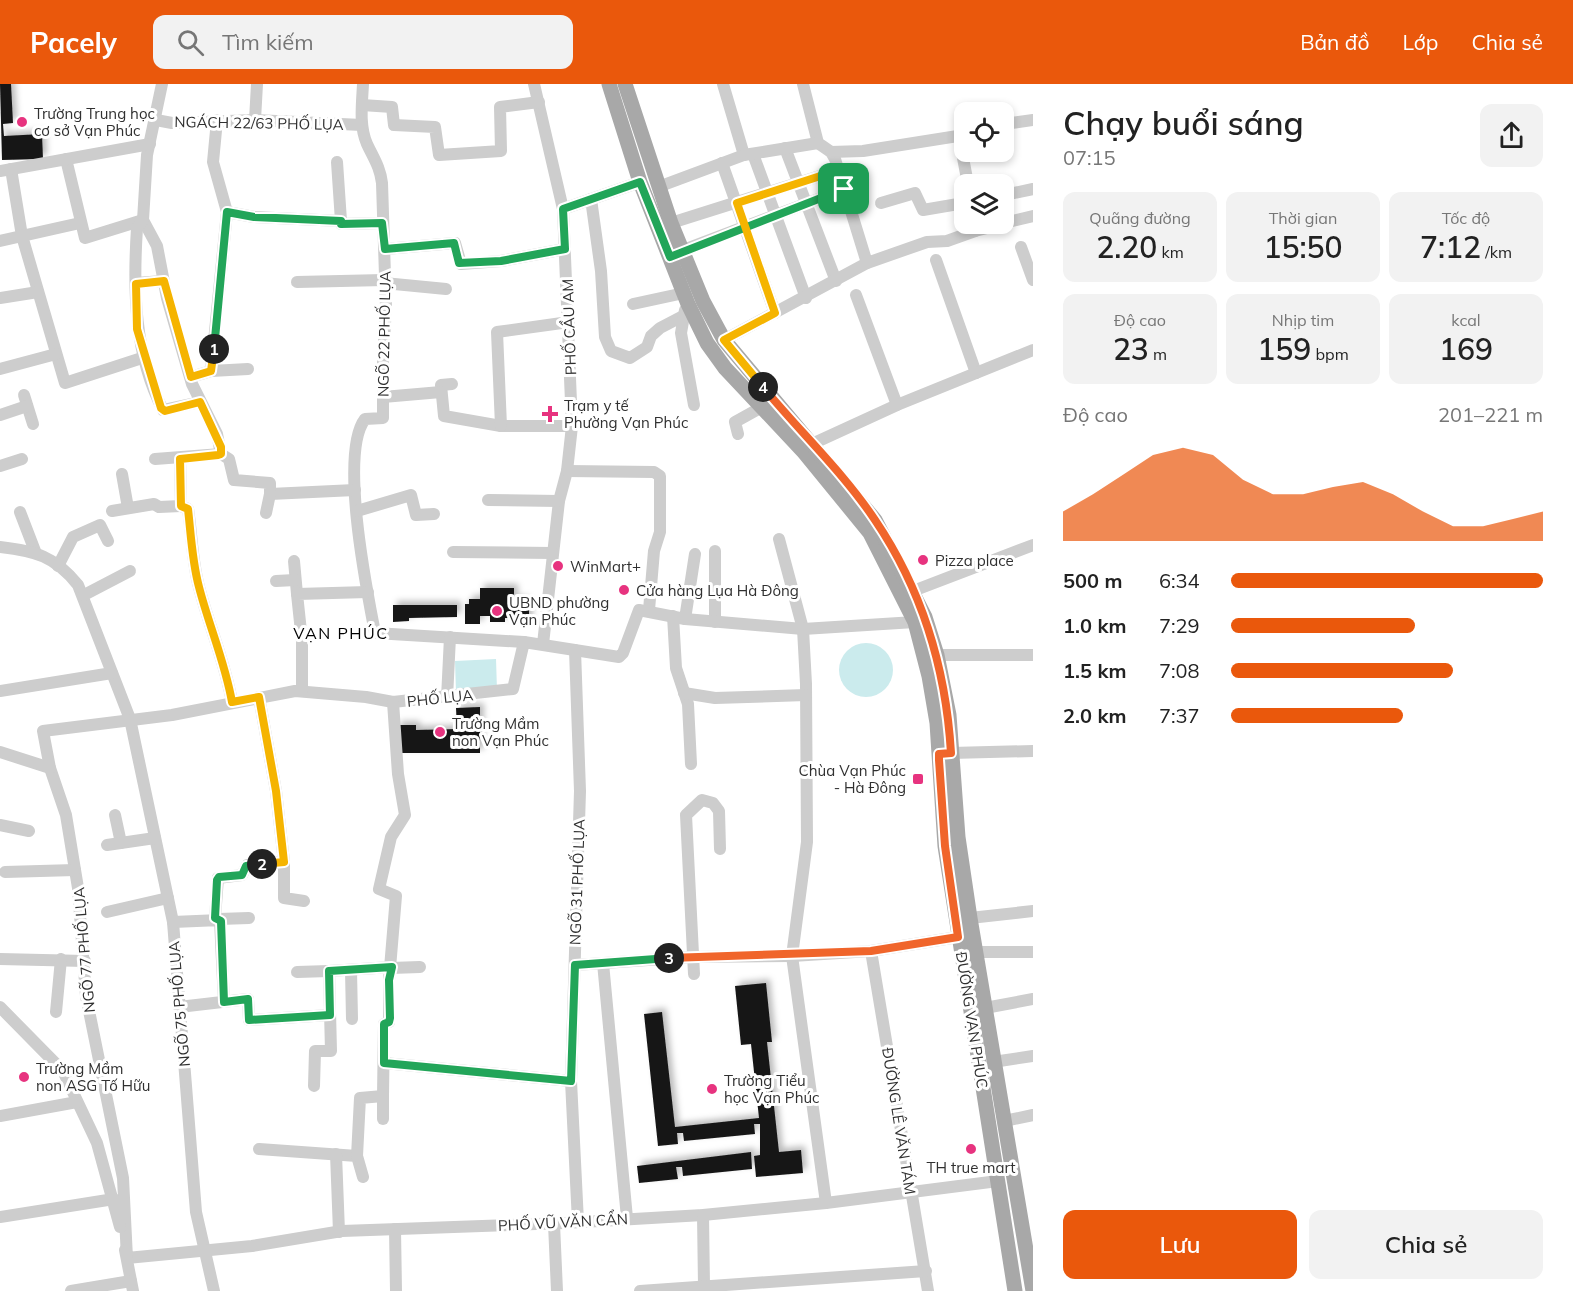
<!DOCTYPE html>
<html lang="vi">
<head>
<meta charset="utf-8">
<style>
  :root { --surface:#fff; --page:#f2f2f2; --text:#222; --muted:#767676; --accent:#ea580c }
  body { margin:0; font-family:Mulish,sans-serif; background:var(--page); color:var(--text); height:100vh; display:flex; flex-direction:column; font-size:22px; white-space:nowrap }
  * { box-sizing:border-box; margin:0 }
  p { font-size:20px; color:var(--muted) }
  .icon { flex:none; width:33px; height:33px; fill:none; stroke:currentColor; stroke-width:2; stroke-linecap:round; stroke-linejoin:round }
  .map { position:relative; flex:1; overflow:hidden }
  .panel { display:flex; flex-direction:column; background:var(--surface); width:540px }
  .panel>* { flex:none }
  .controls { position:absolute; left:954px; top:18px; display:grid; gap:12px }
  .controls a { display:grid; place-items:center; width:60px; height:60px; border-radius:12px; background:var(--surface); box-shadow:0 3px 9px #0003; font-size:30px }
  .pin { position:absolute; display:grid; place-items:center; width:51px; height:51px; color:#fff; margin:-26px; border-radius:12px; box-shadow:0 3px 9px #0006 }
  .km { position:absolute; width:30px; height:30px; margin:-15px; border-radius:50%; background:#222; color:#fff; font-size:16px; line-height:30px; text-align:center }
  .round { display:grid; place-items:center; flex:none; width:63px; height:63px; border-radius:12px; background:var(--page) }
  .summary { display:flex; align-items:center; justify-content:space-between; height:102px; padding:0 30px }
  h1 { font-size:33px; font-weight:600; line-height:45px }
  .figures { display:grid; grid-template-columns:repeat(3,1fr); gap:9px; height:102px; padding:6px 30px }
  .figures div { display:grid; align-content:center; border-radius:12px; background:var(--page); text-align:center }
  .figures b { font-size:30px; font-weight:600 }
  .figures small { font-size:16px; font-weight:400 }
  .figures p { font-size:16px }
  .chart { height:168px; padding:12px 30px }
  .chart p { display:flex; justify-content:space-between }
  .chart svg { width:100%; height:108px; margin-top:6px; fill:var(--accent); opacity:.7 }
  .cta { display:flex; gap:12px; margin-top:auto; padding:12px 30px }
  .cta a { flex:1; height:69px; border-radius:12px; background:var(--accent); color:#fff; font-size:24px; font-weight:600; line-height:69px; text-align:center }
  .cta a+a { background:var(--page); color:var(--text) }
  ul { padding:0 30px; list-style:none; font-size:20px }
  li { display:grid; grid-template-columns:96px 72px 1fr; align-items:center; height:45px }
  li i { height:15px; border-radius:8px; background:var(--accent) }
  header { display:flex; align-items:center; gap:36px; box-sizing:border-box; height:84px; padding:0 30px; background:var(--accent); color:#fff }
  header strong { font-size:28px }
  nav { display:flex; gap:33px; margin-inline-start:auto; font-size:21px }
  .search { width:420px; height:54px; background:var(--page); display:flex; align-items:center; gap:15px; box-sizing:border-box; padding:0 21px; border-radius:12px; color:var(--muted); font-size:22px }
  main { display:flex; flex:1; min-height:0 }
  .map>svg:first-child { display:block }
  .water { fill:#cbebed }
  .building { fill:#171717; filter:url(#shadow) }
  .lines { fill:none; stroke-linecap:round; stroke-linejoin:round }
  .minor { stroke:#cdcdcd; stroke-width:12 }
  .major { stroke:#a8a8a8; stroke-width:15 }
  .split-1-casing { stroke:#fff; stroke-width:12 }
  .split-2-casing { stroke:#fff; stroke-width:12 }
  .split-3-casing { stroke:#fff; stroke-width:12 }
  .split-4-casing { stroke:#fff; stroke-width:12 }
  .split-5-casing { stroke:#fff; stroke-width:12 }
  .split-1 { stroke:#22a559; stroke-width:8 }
  .split-2 { stroke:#f5b400; stroke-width:8 }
  .split-3 { stroke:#22a559; stroke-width:8 }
  .split-4 { stroke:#f0652b; stroke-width:8 }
  .split-5 { stroke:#f5b400; stroke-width:8 }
  .poi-dot { fill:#e7337f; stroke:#fff; stroke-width:2 }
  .labels { text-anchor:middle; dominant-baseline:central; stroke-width:6; stroke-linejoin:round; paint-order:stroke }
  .poi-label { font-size:15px; fill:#303030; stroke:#fff; text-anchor:start }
  .street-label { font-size:15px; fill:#303030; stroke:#fff }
  .neighbourhood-label { font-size:16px; letter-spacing:1.5px; fill:#000; stroke:#fff }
</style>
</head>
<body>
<header>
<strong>Pacely</strong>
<div class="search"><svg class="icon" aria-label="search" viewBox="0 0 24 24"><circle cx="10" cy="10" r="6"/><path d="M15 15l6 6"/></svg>Tìm kiếm</div>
<nav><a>Bản đồ</a><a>Lớp</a><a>Chia sẻ</a></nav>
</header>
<main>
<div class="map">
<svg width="1033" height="1207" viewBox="0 0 1033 1207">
  <defs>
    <filter id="shadow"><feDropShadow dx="4" dy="-4" stdDeviation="3" flood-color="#0004"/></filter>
  </defs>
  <rect width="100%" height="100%" fill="#fff"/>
  <g class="water">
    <circle cx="866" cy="586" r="27"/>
    <polygon points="496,575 497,606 456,608 455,577"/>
  </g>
  <g class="building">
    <polygon points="0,0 11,0 13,39 3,40 4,52 42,50 43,75 2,76"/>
    <polygon points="480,504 514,504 514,516 525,516 525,522 529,522 529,540 514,540 514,534 505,534 505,538 490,538 490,532 480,532 480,540 465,540 465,520 469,520 469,515 480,515"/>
    <polygon points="393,521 457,521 457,533 409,534 409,537 393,538"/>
    <polygon points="480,623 480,669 397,669 397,641 416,641 416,646 457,645 456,624"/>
    <polygon points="766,899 772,958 767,958 779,1068 801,1066 803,1089 756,1093 754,1072 760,1071 760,1040 754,1040 755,1050 684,1057 683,1049 677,1049 678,1060 658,1062 644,930 662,928 675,1043 759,1034 751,960 741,961 735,902"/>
    <polygon points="751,1068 752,1085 683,1092 682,1083 676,1083 678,1095 639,1099 637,1082"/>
  </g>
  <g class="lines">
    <g class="minor">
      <polyline points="162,0 147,71 143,136 157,162 167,214 192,300 217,350 221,370"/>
      <path d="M 363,0 C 362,20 359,42 367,60 C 374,75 380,83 382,99 L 386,223 L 383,274 L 383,334 L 365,335 C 339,369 367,507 375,549 L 524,558"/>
      <polyline points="534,0 563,125 572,342 567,387 559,417 543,560"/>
      <polyline points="723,0 744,71"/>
      <polyline points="803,0 818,59 831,68 835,75 867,179"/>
      <polyline points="362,21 392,23 394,41 435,43 439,71 501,67 500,23 539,18"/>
      <polyline points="156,36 172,39 255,36 362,41"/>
      <polyline points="255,36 257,0"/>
      <polyline points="1004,40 1033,36"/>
      <polyline points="959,53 968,100"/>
      <polyline points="785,64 836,197"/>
      <polyline points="831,68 863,67 964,51"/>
      <polyline points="753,70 806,214"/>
      <polyline points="66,75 85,154 143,136"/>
      <polyline points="337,78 341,137"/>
      <polyline points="722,79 775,229"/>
      <polyline points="11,85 22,152 65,299 145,273"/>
      <polyline points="0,87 150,60"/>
      <polyline points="658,103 744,71 818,59"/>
      <polyline points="1004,111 1033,105"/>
      <polyline points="591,115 601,187 605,253 611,267 630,274 647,263 651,252 660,244 683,232"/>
      <polyline points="881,119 915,109 923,126 964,119"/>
      <polyline points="563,125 640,98"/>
      <polyline points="227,128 254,133 341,137 341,140 383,139"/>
      <path d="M 143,136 L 137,144 C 133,205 134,270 163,326 L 200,318"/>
      <polyline points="671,139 839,86"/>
      <polyline points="1004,139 1033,132"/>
      <polyline points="975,147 1003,140"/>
      <polyline points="0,157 80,139"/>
      <polyline points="1021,163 1033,196"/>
      <polyline points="385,165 455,159 461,180 501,177 565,165"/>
      <polyline points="683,166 845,105"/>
      <polyline points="936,176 976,289"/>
      <polyline points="297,198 384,196"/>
      <polyline points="136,199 163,197"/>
      <polyline points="384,199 446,205"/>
      <polyline points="856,211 897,321"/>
      <polyline points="0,214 38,208"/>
      <polyline points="633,220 684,209"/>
      <polyline points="685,226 681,249 694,321"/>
      <polyline points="724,256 867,179 927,158 947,157 975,147 974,140"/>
      <polyline points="0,285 56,270"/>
      <polyline points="211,287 248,285"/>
      <polyline points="191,293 211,287 227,128 213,78 217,36"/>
      <polyline points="452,300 441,301 444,332 501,342 572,342"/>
      <polyline points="24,311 33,340"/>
      <polyline points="383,313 441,308"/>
      <polyline points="0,331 27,322"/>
      <polyline points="501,342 497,248 569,238"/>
      <polyline points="738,350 735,338 762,323"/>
      <polyline points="812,360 897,321 1033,266"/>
      <polyline points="221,370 229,375 234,396 270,399 270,410 355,406"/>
      <polyline points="155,375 221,370"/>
      <path d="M 180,375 L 181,422 L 188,425 C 192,451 192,477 199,503 C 209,542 225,578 232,618"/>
      <polyline points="0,382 22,375"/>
      <polyline points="567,387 654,388 660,392 660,448 654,467 649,526"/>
      <polyline points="122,390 128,424"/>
      <polyline points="488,416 559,417"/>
      <polyline points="112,427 154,420 159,423 181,422"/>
      <polyline points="357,427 411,411 416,431 434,430"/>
      <polyline points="20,428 35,467"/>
      <polyline points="266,429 270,410"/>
      <polyline points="779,455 803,545 806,600 807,758 792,872 826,1119"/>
      <path d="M 0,463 C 35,467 55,472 78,501 L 130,635 L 173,838 L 196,1128 L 214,1207"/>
      <polyline points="715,467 715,538"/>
      <polyline points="453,468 553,469"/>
      <polyline points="294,477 297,510"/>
      <polyline points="58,482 73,453 100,441 108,457"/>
      <polyline points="276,497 295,496"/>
      <polyline points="913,507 1033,461"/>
      <polyline points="84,511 130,487"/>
      <polyline points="673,532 676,584 688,620 691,680"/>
      <polyline points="685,535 695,470"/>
      <polyline points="915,538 803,545 685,535 639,526 623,569 619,573 524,558 513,605 393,618 366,613 295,607 172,631 43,647 50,684 66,731 78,804 86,912 123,1094 127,1174 252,1162 342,1147 565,1139 703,1131 826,1119 998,1097"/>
      <polyline points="575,566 580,707 571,997 578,1138"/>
      <polyline points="937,571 1033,571"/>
      <polyline points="0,607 112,589"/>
      <polyline points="302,607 302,557 297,510 368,508"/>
      <polyline points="684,609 715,614 806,611"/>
      <polyline points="259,613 276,707 284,778 284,814 304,817"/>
      <polyline points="447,614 450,553"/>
      <polyline points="0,668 50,684"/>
      <polyline points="951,669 1033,667"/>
      <polyline points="115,731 121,759"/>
      <polyline points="0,741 29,747"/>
      <polyline points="107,761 155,754"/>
      <polyline points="5,788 75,786"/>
      <polyline points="107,828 168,814"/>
      <polyline points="215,834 218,794 242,791 247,781 284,778"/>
      <polyline points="970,834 1033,827"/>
      <polyline points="219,835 249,834"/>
      <polyline points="173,838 220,836 224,918"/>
      <polyline points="871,867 928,1207"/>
      <polyline points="977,868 1033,868"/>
      <polyline points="0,875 85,877"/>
      <polyline points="603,879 627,1134"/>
      <polyline points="575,881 692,873 792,872 871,867 958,853"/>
      <polyline points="391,884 420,883"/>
      <polyline points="351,886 352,935"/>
      <polyline points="297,888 329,887"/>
      <polyline points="694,890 686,731 702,716 713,719 719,727 720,765"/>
      <polyline points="0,923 63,987 97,1059 120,1143"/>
      <polyline points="179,923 248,915 249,936 330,931"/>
      <polyline points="985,924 1033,915"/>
      <polyline points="56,928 61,875"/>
      <polyline points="993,978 1033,972"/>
      <polyline points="384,979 571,997"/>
      <polyline points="314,1002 315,967 331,967 329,887 392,883"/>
      <polyline points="0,1032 77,1018"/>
      <polyline points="383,1035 383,1012"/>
      <polyline points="1004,1037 1033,1031"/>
      <polyline points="259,1065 357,1072 363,1093"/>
      <polyline points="336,1070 339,1148"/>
      <polyline points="357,1072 360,1014 383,1012 384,940 389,938 389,896 396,812 379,805 391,753 405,731 398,690 393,618"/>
      <polyline points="703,1131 704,1202"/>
      <polyline points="0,1133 114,1115"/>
      <polyline points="554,1140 557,1207"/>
      <polyline points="395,1145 396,1207"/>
      <polyline points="125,1166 133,1207"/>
      <polyline points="71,1207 131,1197"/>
      <polyline points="640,1207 926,1187"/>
    </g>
    <g class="major">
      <polyline points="609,0 640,98 688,220 707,259 725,284 803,367 870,449 915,538 929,592 937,639 945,762 1015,1207"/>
      <polyline points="625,0 671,139 703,217 724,256 875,436 925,533 937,571 949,631 958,753 970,834 1033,1207"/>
    </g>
  </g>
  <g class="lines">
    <defs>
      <polyline id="split-1" points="214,265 227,128 254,133 341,137 341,140 382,139 385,165 454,159 459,179 501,177 565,165 563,125 640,98 670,173 844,105"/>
      <path id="split-2" d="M 214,265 L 211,287 L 191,293 L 164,197 L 136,200 L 137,245 L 161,324 L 165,327 L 200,318 L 221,363 L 221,370 L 218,371 L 180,375 L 181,422 L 188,425 C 191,451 192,477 199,503 C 209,542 225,578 232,618 L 259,613 L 276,707 L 284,778 L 262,780"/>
      <polyline id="split-3" points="262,780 246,782 242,791 219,793 217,796 215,834 221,837 224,918 248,915 249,936 330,931 329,887 392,883 389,896 390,934 389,938 384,940 384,979 571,997 575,881 669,874"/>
      <path id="split-4" d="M 669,874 L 871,867 L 958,853 L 945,762 L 939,676 L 939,670 L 951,669 C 946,586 923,507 875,436 C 843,388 800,348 763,303"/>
      <polyline id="split-5" points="763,303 724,256 775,229 737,119 839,86 844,105"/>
    </defs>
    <use href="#split-1" class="split-1-casing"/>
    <use href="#split-2" class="split-2-casing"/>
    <use href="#split-3" class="split-3-casing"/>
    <use href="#split-4" class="split-4-casing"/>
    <use href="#split-5" class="split-5-casing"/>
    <use href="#split-1" class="split-1"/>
    <use href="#split-2" class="split-2"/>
    <use href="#split-3" class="split-3"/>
    <use href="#split-4" class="split-4"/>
    <use href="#split-5" class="split-5"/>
  </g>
  <g class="poi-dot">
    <circle cx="22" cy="38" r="6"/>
    <path d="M547 321h6v6h6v6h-6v6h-6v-6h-6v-6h6z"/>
    <circle cx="923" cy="476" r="6"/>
    <circle cx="558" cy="482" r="6"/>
    <circle cx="624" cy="506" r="6"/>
    <circle cx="497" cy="527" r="6"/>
    <circle cx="440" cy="648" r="6"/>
    <rect x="912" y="689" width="12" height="12" rx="3"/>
    <circle cx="24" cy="993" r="6"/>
    <circle cx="712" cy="1005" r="6"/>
    <circle cx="971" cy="1065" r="6"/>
  </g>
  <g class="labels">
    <g class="poi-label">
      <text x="34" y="29">Trường Trung học<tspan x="34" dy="17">cơ sở Vạn Phúc</tspan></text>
      <text x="564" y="321">Trạm y tế<tspan x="564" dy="17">Phường Vạn Phúc</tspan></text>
      <text x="935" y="476">Pizza place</text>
      <text x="570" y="482">WinMart+</text>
      <text x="636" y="506">Cửa hàng Lụa Hà Đông</text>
      <text x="509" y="518">UBND phường<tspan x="509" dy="17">Vạn Phúc</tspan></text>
      <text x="452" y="639">Trường Mầm<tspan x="452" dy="17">non Vạn Phúc</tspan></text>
      <text x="906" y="686" text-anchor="end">Chùa Vạn Phúc<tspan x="906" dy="17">- Hà Đông</tspan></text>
      <text x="36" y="984">Trường Mầm<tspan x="36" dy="17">non ASG Tố Hữu</tspan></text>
      <text x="724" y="996">Trường Tiểu<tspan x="724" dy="17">học Vạn Phúc</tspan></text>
      <text x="971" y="1083" text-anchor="middle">TH true mart</text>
    </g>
    <g class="street-label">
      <text transform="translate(259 39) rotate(1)">NGÁCH 22/63 PHỐ LỤA</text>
      <text transform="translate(569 243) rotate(-92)">PHỐ CẦU AM</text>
      <text transform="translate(384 250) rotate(-89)">NGÕ 22 PHỐ LỤA</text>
      <text transform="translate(440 614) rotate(-6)">PHỐ LỤA</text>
      <text transform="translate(577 798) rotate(-88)">NGÕ 31 PHỐ LỤA</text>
      <text transform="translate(84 866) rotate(-95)">NGÕ 77 PHỐ LỤA</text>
      <text transform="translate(179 920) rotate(-95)">NGÕ 75 PHỐ LỤA</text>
      <text transform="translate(972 936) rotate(81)">ĐƯỜNG VẠN PHÚC</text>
      <text transform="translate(899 1037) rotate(81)">ĐƯỜNG LÊ VĂN TÁM</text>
      <text transform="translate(563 1138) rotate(-3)">PHỐ VŨ VĂN CẨN</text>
    </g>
    <g class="neighbourhood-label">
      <text x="341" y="549">VẠN PHÚC</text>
    </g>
  </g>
</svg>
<div class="controls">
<a><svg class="icon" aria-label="locate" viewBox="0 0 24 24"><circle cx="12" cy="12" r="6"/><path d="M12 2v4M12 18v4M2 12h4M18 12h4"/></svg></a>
<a><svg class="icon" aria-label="layers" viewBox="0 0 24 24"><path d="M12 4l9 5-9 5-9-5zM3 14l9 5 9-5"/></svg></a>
</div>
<div class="pin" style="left:844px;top:105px;background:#1e9e55"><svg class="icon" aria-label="arrive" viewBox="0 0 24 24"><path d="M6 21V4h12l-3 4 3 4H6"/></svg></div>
<b class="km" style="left:214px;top:265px">1</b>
<b class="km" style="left:262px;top:780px">2</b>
<b class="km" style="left:669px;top:874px">3</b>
<b class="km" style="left:763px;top:303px">4</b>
</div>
<section class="panel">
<div class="summary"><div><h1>Chạy buổi sáng</h1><p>07:15</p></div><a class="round"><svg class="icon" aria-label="share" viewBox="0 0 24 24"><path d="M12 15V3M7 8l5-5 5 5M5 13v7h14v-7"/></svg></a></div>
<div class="figures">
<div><p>Quãng đường</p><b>2.20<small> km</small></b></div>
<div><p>Thời gian</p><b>15:50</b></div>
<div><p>Tốc độ</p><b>7:12<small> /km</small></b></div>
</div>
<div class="figures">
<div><p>Độ cao</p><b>23<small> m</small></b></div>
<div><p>Nhịp tim</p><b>159<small> bpm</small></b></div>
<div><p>kcal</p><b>169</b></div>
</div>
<div class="chart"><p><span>Độ cao</span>201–221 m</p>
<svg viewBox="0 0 160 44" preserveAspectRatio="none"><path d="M0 44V32L10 25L20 17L30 9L40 6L50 9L60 19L70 25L80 25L90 22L100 20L110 25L120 32L130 38L140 38L150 35L160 32V44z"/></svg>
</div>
<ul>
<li><b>500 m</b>6:34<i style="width:100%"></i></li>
<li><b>1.0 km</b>7:29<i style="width:59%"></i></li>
<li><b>1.5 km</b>7:08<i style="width:71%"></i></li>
<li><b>2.0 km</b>7:37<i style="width:55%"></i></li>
</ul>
<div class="cta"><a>Lưu</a><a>Chia sẻ</a></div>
</section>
</main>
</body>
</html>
